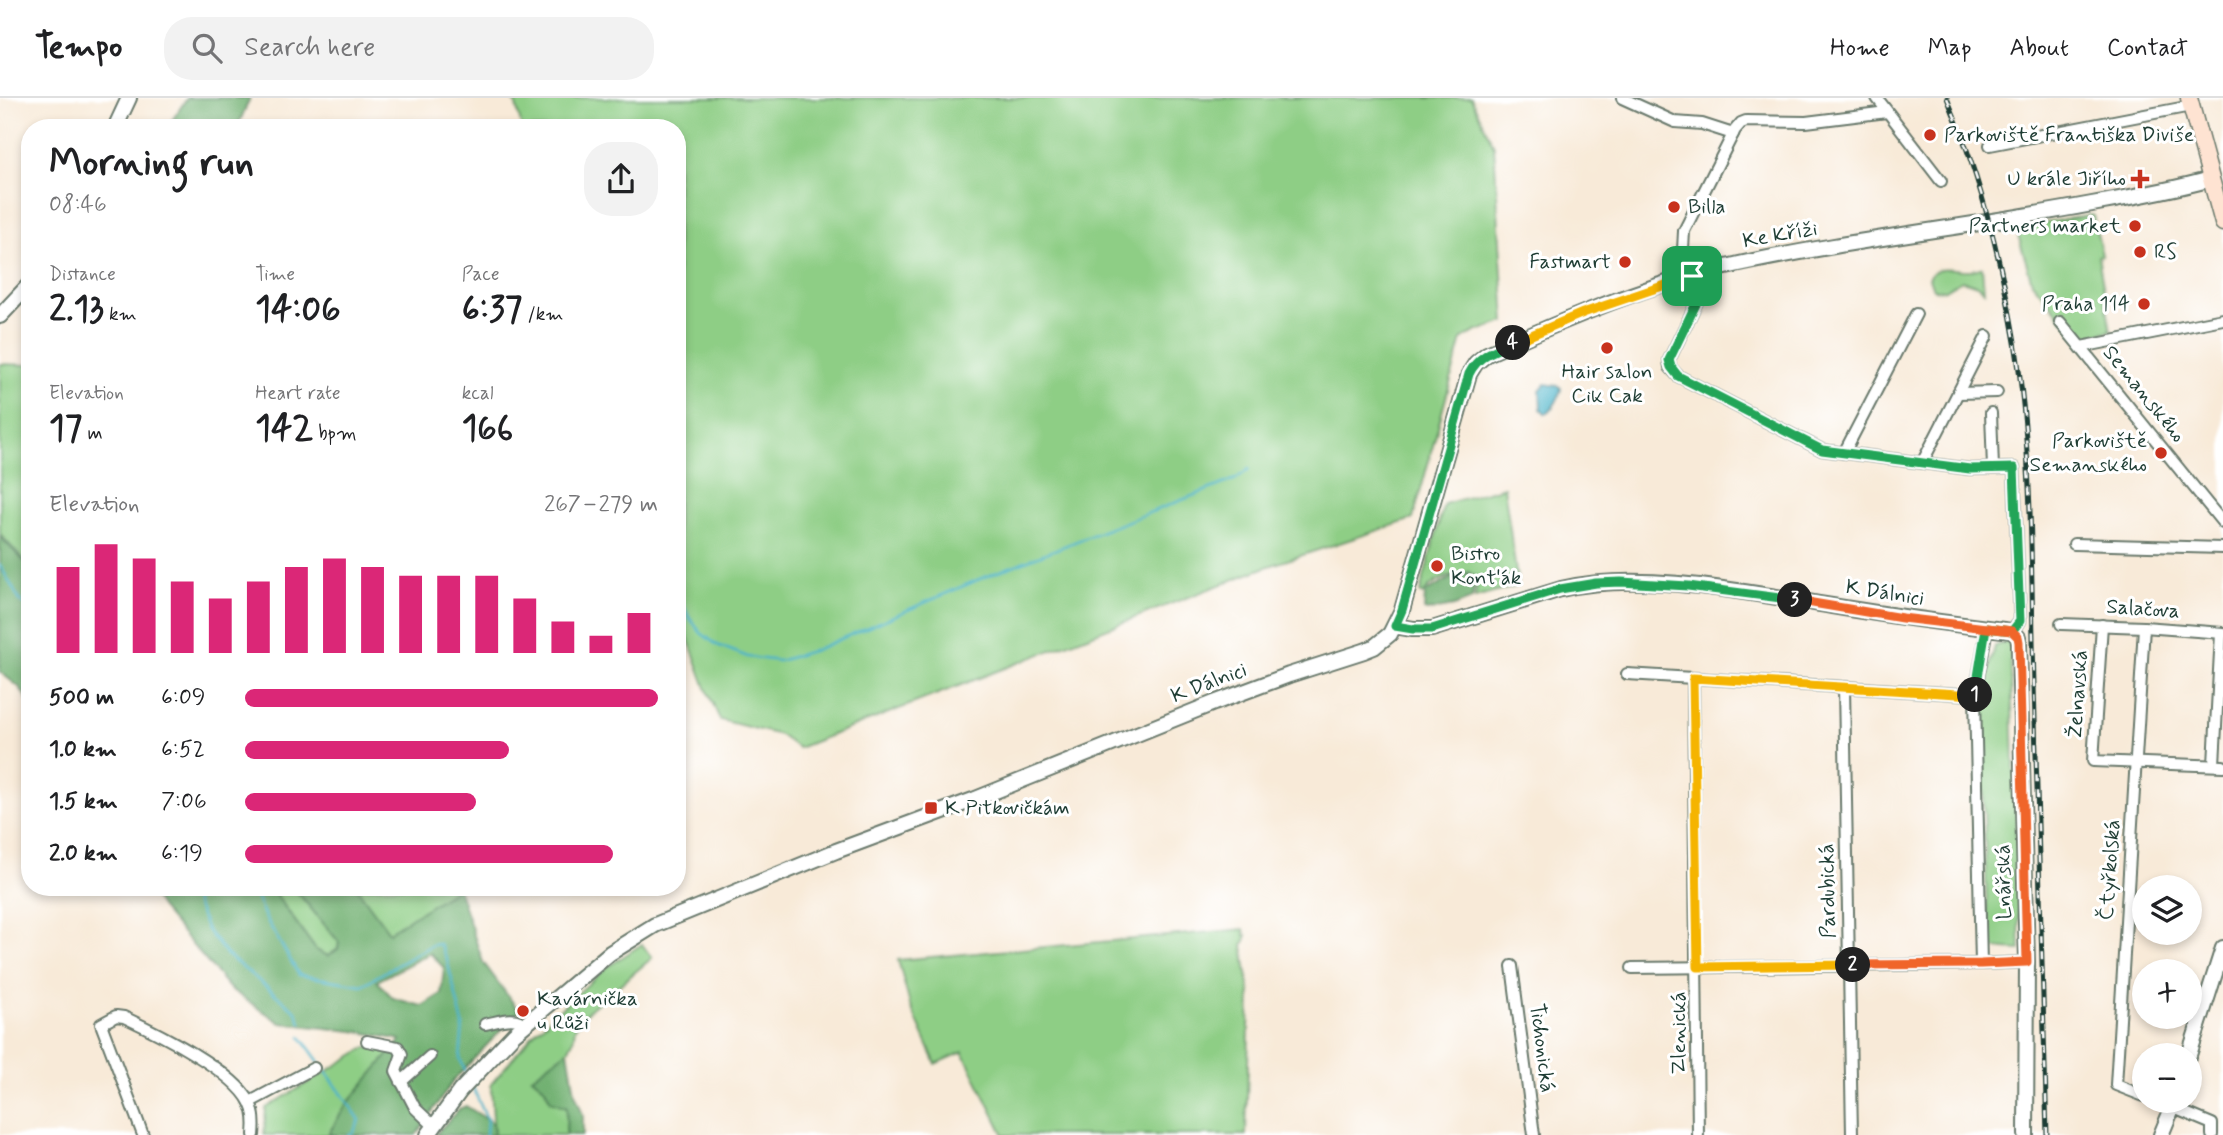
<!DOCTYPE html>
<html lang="en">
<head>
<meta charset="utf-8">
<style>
  :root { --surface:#fff; --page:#f2f2f2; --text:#202124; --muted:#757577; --line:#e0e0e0; --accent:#db2777 }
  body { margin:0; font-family:Mynerve,sans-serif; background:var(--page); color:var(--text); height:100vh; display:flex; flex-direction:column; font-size:26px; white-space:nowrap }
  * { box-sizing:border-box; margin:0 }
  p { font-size:23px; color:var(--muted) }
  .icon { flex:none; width:38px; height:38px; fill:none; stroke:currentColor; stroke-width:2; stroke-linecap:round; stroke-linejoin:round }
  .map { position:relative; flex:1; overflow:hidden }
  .side { position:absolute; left:21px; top:21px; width:665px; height:777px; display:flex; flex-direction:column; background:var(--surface); border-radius:28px; box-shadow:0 4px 10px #0003 }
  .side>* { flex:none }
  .fabs { position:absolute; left:2132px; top:777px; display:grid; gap:14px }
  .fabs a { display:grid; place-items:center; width:70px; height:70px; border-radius:50%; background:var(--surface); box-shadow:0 4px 10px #0003; font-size:35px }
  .pin { position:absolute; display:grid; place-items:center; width:60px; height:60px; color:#fff; margin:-30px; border-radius:14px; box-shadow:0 4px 10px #0006 }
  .km { position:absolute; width:35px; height:35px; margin:-18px; border-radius:50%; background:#222; color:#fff; font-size:19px; line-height:35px; text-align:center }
  .round { display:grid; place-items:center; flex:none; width:74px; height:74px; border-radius:28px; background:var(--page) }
  .headline { display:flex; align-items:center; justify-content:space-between; height:119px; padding:0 28px }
  h1 { font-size:38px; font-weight:700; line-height:52px }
  .stats { display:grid; grid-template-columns:repeat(3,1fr); gap:10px; height:119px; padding:7px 28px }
  .stats div { display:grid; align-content:center }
  .stats b { font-size:35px; font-weight:700 }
  .stats small { font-size:19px; font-weight:400 }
  .stats p { font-size:19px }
  .chart { height:196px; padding:14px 28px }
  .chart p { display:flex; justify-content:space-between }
  .chart svg { width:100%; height:126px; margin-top:7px; stroke:var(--accent); stroke-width:6 }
  ul { padding:0 28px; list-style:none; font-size:23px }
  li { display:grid; grid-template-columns:112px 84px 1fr; align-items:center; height:52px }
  li i { height:18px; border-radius:9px; background:var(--accent) }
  header { display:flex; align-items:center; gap:42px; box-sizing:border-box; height:98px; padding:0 35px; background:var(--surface); border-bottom:2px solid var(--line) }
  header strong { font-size:33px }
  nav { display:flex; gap:38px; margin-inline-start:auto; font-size:24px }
  .search { width:490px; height:63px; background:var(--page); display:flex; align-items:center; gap:18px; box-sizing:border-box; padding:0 24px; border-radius:28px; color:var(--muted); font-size:26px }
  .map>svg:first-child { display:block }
  .green { fill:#8ece85; stroke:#56865c; stroke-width:2 }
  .forest { fill:#72b172; stroke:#487753; stroke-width:2; fill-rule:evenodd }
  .water { fill:#4ab3c9; stroke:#34787e; stroke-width:2 }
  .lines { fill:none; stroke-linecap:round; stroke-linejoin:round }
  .stream { stroke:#4ab3c9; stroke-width:2.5 }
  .minor-casing { stroke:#6b7a6d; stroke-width:14 }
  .tertiary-casing { stroke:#6b7a6d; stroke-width:18 }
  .secondary-casing { stroke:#6b7a6d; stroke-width:19 }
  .minor { stroke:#fff; stroke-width:10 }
  .tertiary { stroke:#fff; stroke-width:14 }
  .secondary { stroke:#fee3d2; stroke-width:16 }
  .rail-casing { stroke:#1f3d34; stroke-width:5 }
  .rail { stroke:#fff; stroke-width:2.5; stroke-dasharray:8; stroke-linecap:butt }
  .split-1-casing { stroke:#fff; stroke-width:14 }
  .split-2-casing { stroke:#fff; stroke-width:14 }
  .split-3-casing { stroke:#fff; stroke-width:14 }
  .split-4-casing { stroke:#fff; stroke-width:14 }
  .split-5-casing { stroke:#fff; stroke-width:14 }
  .split-1 { stroke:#22a559; stroke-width:9 }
  .split-2 { stroke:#f5b400; stroke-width:9 }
  .split-3 { stroke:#f0652b; stroke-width:9 }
  .split-4 { stroke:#22a559; stroke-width:9 }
  .split-5 { stroke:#f5b400; stroke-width:9 }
  .poi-dot { fill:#c8321e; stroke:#fff; stroke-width:2.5 }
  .labels { text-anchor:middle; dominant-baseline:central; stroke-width:6; stroke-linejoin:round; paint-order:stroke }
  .poi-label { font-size:21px; fill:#1f3d34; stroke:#fff; text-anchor:start }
  .street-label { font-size:21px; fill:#1f3d34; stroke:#fff }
</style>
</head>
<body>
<header>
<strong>Tempo</strong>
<div class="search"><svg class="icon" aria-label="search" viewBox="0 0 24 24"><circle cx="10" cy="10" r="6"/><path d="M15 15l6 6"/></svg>Search here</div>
<nav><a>Home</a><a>Map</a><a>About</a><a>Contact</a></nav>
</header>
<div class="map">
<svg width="2223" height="1037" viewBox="0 0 2223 1037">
  <rect width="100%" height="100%" fill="#fff"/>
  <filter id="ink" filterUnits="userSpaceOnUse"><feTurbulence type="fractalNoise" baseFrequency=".0143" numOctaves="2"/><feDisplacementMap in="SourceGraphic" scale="14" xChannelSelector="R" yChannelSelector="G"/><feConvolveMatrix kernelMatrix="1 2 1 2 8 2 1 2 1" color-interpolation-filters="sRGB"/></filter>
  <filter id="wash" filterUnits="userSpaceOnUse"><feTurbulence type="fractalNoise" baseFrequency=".00686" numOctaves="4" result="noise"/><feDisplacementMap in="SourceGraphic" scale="28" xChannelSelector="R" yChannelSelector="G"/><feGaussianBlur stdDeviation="1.57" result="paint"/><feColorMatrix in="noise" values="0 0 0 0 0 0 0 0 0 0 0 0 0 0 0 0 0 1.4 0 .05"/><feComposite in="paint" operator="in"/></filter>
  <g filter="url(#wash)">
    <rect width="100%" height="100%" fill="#f8ead8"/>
    <g class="green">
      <polygon points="511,0 1471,0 1494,48 1505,224 1475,234 1462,241 1413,421 1266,469 798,650 780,637 720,622 706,590 677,510 677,30 522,30 516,7"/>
      <polygon points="2091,117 2093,118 2102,157 2098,158 2111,233 2078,240 2032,184 2016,130"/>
      <path d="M 1982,169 L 1984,193 L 1977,187 L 1962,182 L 1945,192 L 1933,191 L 1929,180 C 1939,160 1965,179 1982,169 Z"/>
      <polygon points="0,266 30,267 30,469 0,436"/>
      <path d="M 1504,389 L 1518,488 L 1475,500 L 1478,480 L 1469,474 C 1452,477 1434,481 1423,496 L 1420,494 L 1444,406 Z"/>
      <polygon points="2010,543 2020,852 1988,850 1981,601 1995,548"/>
      <polygon points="271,789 293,789 334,838 339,844 338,851 328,858 316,852"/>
      <polygon points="356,789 460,789 389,834"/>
      <polygon points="1244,831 1245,837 1247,837 1243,848 1250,895 1246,1037 1004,1037 963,954 936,966 910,907 898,862"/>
      <polygon points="642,846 652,860 588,913 575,930 573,943 568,952 532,979 544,989 551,1003 567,1009 566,1037 494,1037 491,986 535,934 606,870"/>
      <polygon points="367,949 391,955 347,1006 329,1035 333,1037 264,1037 266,1010"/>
    </g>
    <g class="forest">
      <polygon points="187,0 250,0 237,30 167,30"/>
      <polygon points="0,439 30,469 30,605 19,589 0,574"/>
      <polygon points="1468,476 1475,482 1472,501 1454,508 1427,513 1424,512 1425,495 1451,480"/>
      <path d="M 147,789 L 270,789 L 316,852 L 328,858 L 338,851 L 339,844 L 293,789 L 356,789 L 389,834 L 458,790 L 483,864 L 519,913 L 454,982 L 416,1037 L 333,1037 L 329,1035 L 347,1006 L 401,942 L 361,934 L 281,925 L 230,891 L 160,809 ZM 430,855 L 444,870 L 441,896 L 422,908 L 393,900 L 377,883 Z"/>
      <polygon points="568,952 575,995 583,1017 583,1037 566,1037 567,1009 551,1003 544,989 532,979"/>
      <polygon points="466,1008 493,1025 494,1037 435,1037 459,1011"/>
    </g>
    <path class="water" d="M 1545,286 L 1558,288 L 1561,290 C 1560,299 1553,311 1546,316 L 1541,311 L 1540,292 Z"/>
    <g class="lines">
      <g class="stream">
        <polyline points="0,467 20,503 30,511"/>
        <polyline points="677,494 689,519 701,535 717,547 748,559 779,563 815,552 982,480 1236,381 1249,371"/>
        <polyline points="189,789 207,832 227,857 296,913 301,925"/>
        <polyline points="248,789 254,794 265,819 299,877 362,887 432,847 440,846 447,862 463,926 460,961 468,979"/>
        <polyline points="301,939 319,964"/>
        <polyline points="325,972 360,1022 353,1035 349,1037"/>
        <polyline points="472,988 487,1021 486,1037"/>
      </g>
    </g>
  </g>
  <g filter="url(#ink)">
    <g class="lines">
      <defs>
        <g id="minor">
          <polyline points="1622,0 1675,24 1702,26 1733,36"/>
          <polyline points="1877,0 1941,83"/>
          <polyline points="1887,14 1806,24 1746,23 1741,25 1735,32 1684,133 1683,152 1697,191 1697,204 1669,262 1670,269 1678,278 1822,352 1970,371 2014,370 2020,523 2012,533"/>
          <polyline points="1990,47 2191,8"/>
          <polyline points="2060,224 2223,425"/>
          <polyline points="2081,249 2223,221"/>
          <polyline points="1958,295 1997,294"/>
          <polyline points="1991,315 1993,370"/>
          <polyline points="1844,355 1916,216"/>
          <polyline points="1922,365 1987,238"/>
          <polyline points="2074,446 2223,450"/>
          <polyline points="2061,526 2144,529 2223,535"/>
          <polyline points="2102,527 2093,663 2223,668"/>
          <polyline points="1627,576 1975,597"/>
          <polyline points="1693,580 1698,1037"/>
          <polyline points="1844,589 1852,1037"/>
          <polyline points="2214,666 2221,535"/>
          <polyline points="1981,866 1975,597 1987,530"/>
          <polyline points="1512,868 1534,1037"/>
          <polyline points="1632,870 1981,866 2027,864"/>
          <path d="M 485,926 C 497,924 516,916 525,927"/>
          <polyline points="367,943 398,949 402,956 396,973 415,1010 434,1028"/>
          <polyline points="401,984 430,958"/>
          <polyline points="2144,998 2116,987 2144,529"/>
          <polyline points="2157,1003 2212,1026 2212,1037"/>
          <polyline points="250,1004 314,970"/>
          <path d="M 143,1037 L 101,926 L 116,918 L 124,919 C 156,934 235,973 250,1005 C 255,1014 255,1027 254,1037"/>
        </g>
        <g id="tertiary">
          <polyline points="115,30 129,0"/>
          <polyline points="0,218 30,186"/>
          <path d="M 1395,528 L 1413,531 L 1432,531 L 1561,491 C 1642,472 1749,495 1832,508 C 1892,518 1952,526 2012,533 L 2018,539 L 2019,545 L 2027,864 L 2026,1037"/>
          <polyline points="2189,957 2223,850"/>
          <path d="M 428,1037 L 460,993 L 514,936 L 610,855 L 655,827 L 836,753 L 973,702 L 1214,605 L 1289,577 L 1364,553 L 1374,549 L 1390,536 L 1402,512 L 1469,276 L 1476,265 L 1487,256 C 1564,223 1643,187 1726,169 C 1846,142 1970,129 2092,106 C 2132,99 2172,92 2211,81"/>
          <polyline points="2161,1037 2175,1003"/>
        </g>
        <polyline id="secondary" points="2189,0 2223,125"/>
      </defs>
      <use href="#minor" class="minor-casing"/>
      <use href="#tertiary" class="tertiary-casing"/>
      <use href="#secondary" class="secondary-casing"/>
      <use href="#minor" class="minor"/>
      <use href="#tertiary" class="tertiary"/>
      <use href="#secondary" class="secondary"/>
      <defs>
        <path id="rail" d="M 1947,0 C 1980,78 2001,161 2015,244 C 2033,357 2031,474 2034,587 C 2038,737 2043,887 2047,1037"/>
      </defs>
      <use href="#rail" class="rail-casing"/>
      <use href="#rail" class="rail"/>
    </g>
  </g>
  <g class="lines" filter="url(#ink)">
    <defs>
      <polyline id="split-1" points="1692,178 1697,191 1697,204 1669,262 1671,269 1678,278 1822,352 1970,371 2014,370 2020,523 2012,533 1986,530 1975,597"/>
      <polyline id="split-2" points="1853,867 1698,869 1693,580 1975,597"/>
      <polyline id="split-3" points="1795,502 1902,520 2012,533 2018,539 2019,544 2027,864 1981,866 1853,867"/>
      <path id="split-4" d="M 1513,245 C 1495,252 1478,257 1469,276 L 1402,512 L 1395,528 L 1413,531 L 1432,531 L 1560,491 L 1596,485 L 1621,484 L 1688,488 L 1795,502"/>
      <polyline id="split-5" points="1513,245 1583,215 1692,178"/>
    </defs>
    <use href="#split-1" class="split-1-casing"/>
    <use href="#split-2" class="split-2-casing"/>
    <use href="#split-3" class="split-3-casing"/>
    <use href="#split-4" class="split-4-casing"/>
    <use href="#split-5" class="split-5-casing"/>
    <use href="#split-1" class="split-1"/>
    <use href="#split-2" class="split-2"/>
    <use href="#split-3" class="split-3"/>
    <use href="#split-4" class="split-4"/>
    <use href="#split-5" class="split-5"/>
  </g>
  <g class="poi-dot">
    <circle cx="1930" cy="37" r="7"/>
    <path d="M2136.5 70.5h7v7h7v7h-7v7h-7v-7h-7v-7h7z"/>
    <circle cx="1674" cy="109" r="7"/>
    <circle cx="2135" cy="128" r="7"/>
    <circle cx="2140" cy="154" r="7"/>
    <circle cx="1625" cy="164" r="7"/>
    <circle cx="2144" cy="206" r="7"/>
    <circle cx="1607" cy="250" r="7"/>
    <circle cx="2161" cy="355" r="7"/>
    <circle cx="1437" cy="468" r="7"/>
    <rect x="924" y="703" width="14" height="14" rx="3.5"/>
    <circle cx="523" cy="913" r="7"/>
  </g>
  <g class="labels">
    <g class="poi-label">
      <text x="1944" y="37">Parkoviště Františka Diviše</text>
      <text x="2126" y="81" text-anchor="end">U krále Jiřího</text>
      <text x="1688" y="109">Billa</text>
      <text x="2121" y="128" text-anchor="end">Partners market</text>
      <text x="2154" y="154">RS</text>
      <text x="1611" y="164" text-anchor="end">Fastmart</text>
      <text x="2130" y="206" text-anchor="end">Praha 114</text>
      <text x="1607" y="274" text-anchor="middle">Hair salon<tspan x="1607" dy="24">Cik Cak</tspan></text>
      <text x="2147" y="343" text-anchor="end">Parkoviště<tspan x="2147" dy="24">Semanského</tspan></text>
      <text x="1451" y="456">Bistro<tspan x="1451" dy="24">Kont'ák</tspan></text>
      <text x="945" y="710">K Pitkovičkám</text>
      <text x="537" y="901">Kavárnička<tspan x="537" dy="24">u Růži</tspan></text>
    </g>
    <g class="street-label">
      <text transform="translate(1780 137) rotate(-10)">Ke Kříži</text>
      <text transform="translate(2144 296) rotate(51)">Semanského</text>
      <text transform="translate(1885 495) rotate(9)">K Dálnici</text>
      <text transform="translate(2143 511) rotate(4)">Salačova</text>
      <text transform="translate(1209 585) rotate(-21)">K Dálnici</text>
      <text transform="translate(2078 596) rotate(-86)">Želnavská</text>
      <text transform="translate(2110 772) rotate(-86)">Čtyřkolská</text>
      <text transform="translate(2004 784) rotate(-91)">Lnářská</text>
      <text transform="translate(1828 793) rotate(-91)">Pardubická</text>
      <text transform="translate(1679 935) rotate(-90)">Zlenická</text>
      <text transform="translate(1542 950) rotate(83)">Tichonická</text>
    </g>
  </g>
</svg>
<div class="fabs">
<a><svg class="icon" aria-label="layers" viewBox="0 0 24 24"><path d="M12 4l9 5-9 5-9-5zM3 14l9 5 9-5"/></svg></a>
<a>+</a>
<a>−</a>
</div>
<div class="pin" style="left:1692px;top:178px;background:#1e9e55"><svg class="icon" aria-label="arrive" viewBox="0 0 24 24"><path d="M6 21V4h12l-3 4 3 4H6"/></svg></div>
<b class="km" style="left:1975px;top:597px">1</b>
<b class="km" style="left:1853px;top:867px">2</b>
<b class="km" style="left:1795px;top:502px">3</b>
<b class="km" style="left:1513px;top:245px">4</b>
<section class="side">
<div class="headline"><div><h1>Morning run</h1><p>08:46</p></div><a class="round"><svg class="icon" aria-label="share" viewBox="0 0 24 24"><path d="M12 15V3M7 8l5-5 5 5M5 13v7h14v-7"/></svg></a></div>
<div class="stats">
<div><p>Distance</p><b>2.13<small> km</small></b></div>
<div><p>Time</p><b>14:06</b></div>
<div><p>Pace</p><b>6:37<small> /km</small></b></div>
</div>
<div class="stats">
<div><p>Elevation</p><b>17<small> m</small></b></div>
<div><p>Heart rate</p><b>142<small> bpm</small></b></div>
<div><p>kcal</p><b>166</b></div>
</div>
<div class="chart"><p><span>Elevation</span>267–279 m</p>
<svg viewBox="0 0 160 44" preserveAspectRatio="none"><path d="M5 44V14M15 44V6M25 44V11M35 44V19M45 44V25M55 44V19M65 44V14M75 44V11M85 44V14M95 44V17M105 44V17M115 44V17M125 44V25M135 44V33M145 44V38M155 44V30"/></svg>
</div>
<ul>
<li><b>500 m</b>6:09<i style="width:100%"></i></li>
<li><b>1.0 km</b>6:52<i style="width:64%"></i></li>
<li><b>1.5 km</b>7:06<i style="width:56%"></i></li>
<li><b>2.0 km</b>6:19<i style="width:89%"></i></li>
</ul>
</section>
</div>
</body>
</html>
